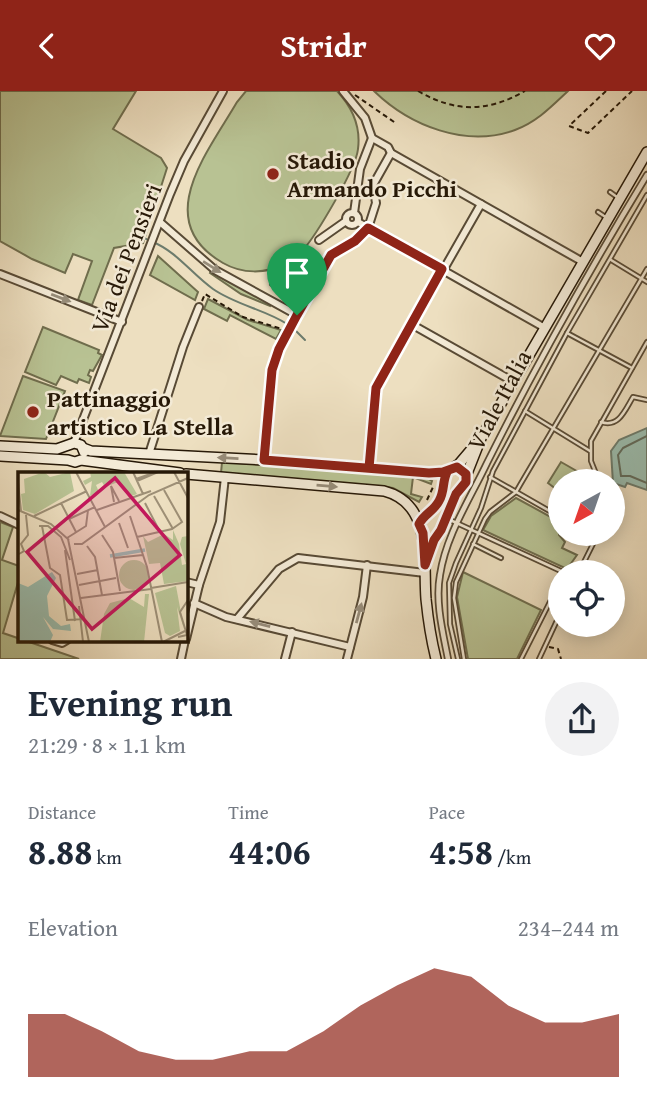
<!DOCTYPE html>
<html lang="en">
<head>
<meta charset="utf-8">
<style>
  :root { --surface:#fff; --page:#f2f2f3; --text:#1f2937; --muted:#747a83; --accent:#8f2418 }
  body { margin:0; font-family:"Gentium Book Plus",serif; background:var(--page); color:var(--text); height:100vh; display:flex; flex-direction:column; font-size:26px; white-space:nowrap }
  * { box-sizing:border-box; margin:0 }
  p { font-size:23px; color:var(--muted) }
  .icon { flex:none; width:38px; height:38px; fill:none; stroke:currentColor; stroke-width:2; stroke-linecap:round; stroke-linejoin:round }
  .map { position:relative; height:568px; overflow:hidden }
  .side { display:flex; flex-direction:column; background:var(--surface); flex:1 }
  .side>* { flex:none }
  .needle { width:46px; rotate:220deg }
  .fabs { position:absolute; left:548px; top:378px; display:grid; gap:14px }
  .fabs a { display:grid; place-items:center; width:77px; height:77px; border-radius:50%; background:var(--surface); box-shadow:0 4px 18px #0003; font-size:35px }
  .pin { position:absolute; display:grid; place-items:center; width:60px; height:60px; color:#fff; margin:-72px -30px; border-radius:50% 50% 50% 0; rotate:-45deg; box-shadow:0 0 7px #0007 }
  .pin .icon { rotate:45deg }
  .round { display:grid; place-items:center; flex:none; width:74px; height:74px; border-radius:37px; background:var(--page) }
  .overview { display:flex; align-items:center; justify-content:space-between; height:119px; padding:0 28px }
  h1 { font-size:38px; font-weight:700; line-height:52px }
  .figures { display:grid; grid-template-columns:repeat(3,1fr); gap:10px; height:119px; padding:7px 28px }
  .figures div { display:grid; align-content:center }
  .figures b { font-size:35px; font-weight:700 }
  .figures small { font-size:19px; font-weight:400 }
  .figures p { font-size:19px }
  .chart { height:196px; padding:14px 28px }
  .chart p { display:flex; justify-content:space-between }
  .chart svg { width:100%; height:126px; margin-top:7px; fill:var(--accent); opacity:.7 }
  header { display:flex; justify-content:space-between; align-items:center; height:91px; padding:0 28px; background:var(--accent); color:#fff; font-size:32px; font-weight:700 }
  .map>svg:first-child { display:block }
  .green { fill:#b8c293; stroke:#6f6d4d; stroke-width:2 }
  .water { fill:#9abdaf; stroke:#6c7b6c; stroke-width:2 }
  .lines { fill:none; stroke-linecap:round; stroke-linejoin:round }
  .shore { stroke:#606a5b; stroke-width:2 }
  .stream { stroke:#6c7b6c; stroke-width:2 }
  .service-casing { stroke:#584a35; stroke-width:6 }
  .pedestrian-casing { stroke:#584a35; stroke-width:8 }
  .minor-casing { stroke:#584a35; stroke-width:10 }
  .secondary-casing { stroke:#261807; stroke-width:12 }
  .path { stroke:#261807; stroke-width:2; stroke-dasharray:5 3.5; stroke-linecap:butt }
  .service { stroke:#f3ead6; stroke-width:2.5 }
  .pedestrian { stroke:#f3ead6; stroke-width:4.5 }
  .minor { stroke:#f3ead6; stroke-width:6 }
  .secondary { stroke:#f3ead6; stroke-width:9 }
  .oneway { fill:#978c79 }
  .route-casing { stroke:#fff; stroke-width:14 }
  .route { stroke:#8f2418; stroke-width:9 }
  .poi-dot { fill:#8f2418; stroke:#f3ead6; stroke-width:2.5 }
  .labels { text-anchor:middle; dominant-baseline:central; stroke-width:5; stroke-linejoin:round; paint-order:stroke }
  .poi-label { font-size:24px; font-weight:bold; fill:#261807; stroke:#f3ead6; text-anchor:start }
  .street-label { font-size:24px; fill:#261807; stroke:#f3ead6 }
  .inset-river { fill:none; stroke:#9abdaf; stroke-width:3.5 }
  .inset-road { fill:none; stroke:#9d8f76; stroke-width:2 }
  .view { fill:#c2185b; fill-opacity:0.15; stroke:#c2185b; stroke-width:3.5 }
  .inset-edge { fill:none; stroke:#261807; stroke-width:3.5 }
</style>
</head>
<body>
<header><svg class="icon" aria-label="back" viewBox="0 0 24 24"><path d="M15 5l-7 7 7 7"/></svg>Stridr<svg class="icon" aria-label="heart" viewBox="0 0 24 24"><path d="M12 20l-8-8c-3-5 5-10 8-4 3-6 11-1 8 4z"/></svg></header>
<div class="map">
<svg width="647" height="568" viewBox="0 0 647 568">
  <rect width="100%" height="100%" fill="#eddfc0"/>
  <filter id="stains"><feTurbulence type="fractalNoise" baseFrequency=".00286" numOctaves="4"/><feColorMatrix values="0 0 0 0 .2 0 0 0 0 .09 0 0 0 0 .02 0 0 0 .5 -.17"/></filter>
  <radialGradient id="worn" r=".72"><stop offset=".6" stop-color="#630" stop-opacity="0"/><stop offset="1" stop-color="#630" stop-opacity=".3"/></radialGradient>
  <g class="green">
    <polygon points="0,0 136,0 113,38 161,67 167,77 143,152 114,157 92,214 78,209 92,170 73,163 65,182 32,168 0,150"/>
    <path d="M 246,0 L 337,0 C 352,16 361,35 358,58 C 356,78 316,145 302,160 C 297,166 291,170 285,173 C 266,183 242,183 223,172 C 150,130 208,61 237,11 Z"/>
    <path d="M 374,0 L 568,0 C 552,15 537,31 515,39 C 466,57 410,35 374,0 Z"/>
    <polygon points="158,165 198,201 195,209 150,184"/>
    <polygon points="211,180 271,212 270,215 241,203 210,182"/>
    <polygon points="208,208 248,229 281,239 276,248 230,224 227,230 204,218"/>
    <polygon points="43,236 99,259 98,262 102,264 93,280 90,279 88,284 91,286 89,292 79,288 77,292 61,285 56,294 25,281"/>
    <polygon points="23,285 65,300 46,348 0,345"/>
    <polygon points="222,371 413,383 423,385 432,390 431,393 413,386 411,403 422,406 419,411 393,397 385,396 221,382"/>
    <polygon points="561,371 582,383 589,381 593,390 560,390 560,401 548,392"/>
    <polygon points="516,407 560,431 559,444 565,451 562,457 577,464 567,478 483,439 491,425"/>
    <polygon points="0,431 13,436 2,469 19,475 19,488 3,542 79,568 0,568"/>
    <polygon points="463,481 541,519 517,568 468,568 457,506"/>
  </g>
  <polygon class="water" points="647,337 647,399 627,392 625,396 613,392 611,360 619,349"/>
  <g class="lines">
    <polyline class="shore" points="647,345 623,357 618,364 621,385 630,385 647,392"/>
    <g class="stream">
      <polyline points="136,148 143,146 148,149"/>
      <path d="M 153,151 C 177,161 192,183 213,198 C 236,214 266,219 287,233"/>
      <polyline points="292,236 305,249"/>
    </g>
    <defs>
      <g id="service">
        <polyline points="610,101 617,106"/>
        <polyline points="598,121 607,127"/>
        <polyline points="611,169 647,191"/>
        <polyline points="272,193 305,208"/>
        <polyline points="567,242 632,277"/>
        <polyline points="525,320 590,360"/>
        <path d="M 601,331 C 619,337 625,319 633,306 L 647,309"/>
        <polyline points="490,386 560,426"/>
        <polyline points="599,390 591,370 591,350 647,251"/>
        <polyline points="448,428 563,481"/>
        <polyline points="473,453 501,467"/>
        <polyline points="579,481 598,443"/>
        <polyline points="458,568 450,533 449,492 456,472 481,417 493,380 567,242 647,104"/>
        <polyline points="464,568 454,507 456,491 485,428 490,421 516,401 520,394 647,178"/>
        <polyline points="521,568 560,491"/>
        <polyline points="539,568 560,523"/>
      </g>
      <path id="pedestrian" d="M 448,568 C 443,542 435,511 440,484 C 446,444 470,408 487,372 C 536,274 590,178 647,84"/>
      <g id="minor">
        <polyline points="343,0 365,27 372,47 388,56 391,62 583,171"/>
        <circle cx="352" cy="128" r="6"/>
        <polyline points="354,122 360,78 372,47"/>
        <polyline points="358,131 545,237"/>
        <polyline points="161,132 215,179 297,224"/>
        <polyline points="319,149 346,130"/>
        <polyline points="0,183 122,231"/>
        <polyline points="411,233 514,291"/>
        <polyline points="74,352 170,103 184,70 223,0"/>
        <polyline points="149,363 183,256 199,216"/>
        <polyline points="264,369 269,299 274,270 286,242 327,171 336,160 355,150 368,137 376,112 373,94 391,62"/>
        <polyline points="369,377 376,297 481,113"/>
        <polyline points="0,425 19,434"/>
        <polyline points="186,491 199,494"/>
        <polyline points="194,512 226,526 350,556"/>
        <polyline points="237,528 279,478 298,467 425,482"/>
        <polyline points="186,548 199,494 220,431 225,386"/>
        <polyline points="52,549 62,552 67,549"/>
        <polyline points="181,568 185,549"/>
        <polyline points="285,568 292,541"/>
        <polyline points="347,568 363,506 367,474"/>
      </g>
      <g id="secondary">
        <polyline points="0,355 57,358 74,352 81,354 84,361"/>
        <polyline points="83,357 91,360 264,369 429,382 447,381"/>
        <polyline points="0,365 68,369 75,371 81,369 180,382"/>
        <path d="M 186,383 L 384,400 C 433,413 423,469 426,508 C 428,528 431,548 436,568"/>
        <path d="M 420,433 C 424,423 434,420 439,410 C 445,400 442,391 447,381 L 459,373 L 476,353"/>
        <polyline points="425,474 434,449 441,439 456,403 466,391 466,385 481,347 647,61"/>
      </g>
    </defs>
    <use href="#service" class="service-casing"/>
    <use href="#pedestrian" class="pedestrian-casing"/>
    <use href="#minor" class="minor-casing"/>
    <use href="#secondary" class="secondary-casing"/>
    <g class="path">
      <path d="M 418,0 C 456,22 488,21 525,0"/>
      <polyline points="606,0 569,35 588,42 632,0"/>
      <polyline points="355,4 397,33"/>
      <polyline points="202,210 205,203 243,226 282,238"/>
      <polyline points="427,409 434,394"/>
      <polyline points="549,556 558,558 561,568"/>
    </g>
    <use href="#service" class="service"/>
    <use href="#pedestrian" class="pedestrian"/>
    <use href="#minor" class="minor"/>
    <use href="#secondary" class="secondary"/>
  </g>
  <defs><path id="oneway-solid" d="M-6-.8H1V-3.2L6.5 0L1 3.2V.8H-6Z" transform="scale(1.75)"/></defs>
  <g class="oneway">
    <use href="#oneway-solid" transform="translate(212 176) rotate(32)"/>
    <use href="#oneway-solid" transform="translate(61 207) rotate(21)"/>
    <use href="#oneway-solid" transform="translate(228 367) rotate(-177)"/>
    <use href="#oneway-solid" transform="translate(327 395) rotate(5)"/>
    <use href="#oneway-solid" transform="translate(359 522) rotate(-75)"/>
    <use href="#oneway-solid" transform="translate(260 533) rotate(-166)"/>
  </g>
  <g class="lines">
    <defs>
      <path id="route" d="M 297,224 L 279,258 L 272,279 L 264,369 L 429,382 L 447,381 C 442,391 445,400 439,410 C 434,420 424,423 419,433 L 423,442 L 425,474 L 434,449 L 441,439 L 456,403 L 466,391 L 466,383 L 457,376 L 443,381 L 429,382 L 369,377 L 376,297 L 442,178 L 368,137 L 355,150 L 331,164 L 297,224"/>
    </defs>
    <use href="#route" class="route-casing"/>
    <use href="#route" class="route"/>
  </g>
  <g class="poi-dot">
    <circle cx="273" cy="83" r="7"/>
    <circle cx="33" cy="321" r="7"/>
  </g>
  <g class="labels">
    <g class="poi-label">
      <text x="287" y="69">Stadio<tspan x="287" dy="28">Armando Picchi</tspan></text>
      <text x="47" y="307">Pattinaggio<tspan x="47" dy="28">artistico La Stella</tspan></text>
    </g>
    <g class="street-label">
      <text transform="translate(126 167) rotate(-69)">Via dei Pensieri</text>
      <text transform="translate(499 309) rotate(-62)">Viale Italia</text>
    </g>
  </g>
  <g transform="translate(18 381)">
    <rect width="170" height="170" fill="#eddfc0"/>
    <path d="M 26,0 L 32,5 L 52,0 L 56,19 L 17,42 L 5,38 L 3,22 L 7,21 L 6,7 ZM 72,0 L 106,0 L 119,22 L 111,25 L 100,10 L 87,15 L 84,10 L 78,13 L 81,20 L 72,24 L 74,9 L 67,13 L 65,9 L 73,5 ZM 155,58 L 161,72 L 164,93 L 168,92 L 162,72 L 164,65 L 170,64 L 170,109 L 146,112 L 142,91 L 131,92 L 125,64 L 130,70 L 146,62 L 155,68 ZM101 103a15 15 0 1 1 30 0a15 15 0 1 1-30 0ZM 158,114 L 166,157 L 159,135 L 162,159 L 152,164 L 147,161 L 137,121 ZM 127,122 L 131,122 L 126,170 L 82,170 L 86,142 L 92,131 L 111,126 L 126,135 Z" fill="#b8c293"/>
    <path d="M 34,100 L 38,106 L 29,124 L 31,144 L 43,154 L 52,152 L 53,159 L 35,157 L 25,145 L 35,163 L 32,170 L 0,170 L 0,111 L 10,115 Z" fill="#9abdaf"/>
    <path class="inset-river" d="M 92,84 L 127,78"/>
    <path class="inset-road" d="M 58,0 L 87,55M 115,0 L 125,22M 156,0 L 170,26M 118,7 L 138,0M 119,9 L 140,0M 0,10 L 3,39M 136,24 L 155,57M 96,30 L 93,14 L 101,29M 43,31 L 58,60M 127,31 L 141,58M 0,38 L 33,52 L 51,68M 79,38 L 133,19M 16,44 L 69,19M 112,44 L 129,95 L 144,170M 51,47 L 77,35M 101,51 L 110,76M 21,54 L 30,54 L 43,65 L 52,88M 24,54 L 32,96 L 42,103 L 49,148 L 66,147M 84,63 L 95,80 L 102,119M 119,65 L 154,57 L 164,50 L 146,18M 49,66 L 68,54 L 70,38M 50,67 L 71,170M 56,72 L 64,72 L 131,23 L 170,6M 69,74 L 77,85 L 84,123M 47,78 L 57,149M 1,82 L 6,79 L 3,72 L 10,63 L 8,43M 96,86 L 125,83M 59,102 L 80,98M 61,113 L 98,106M 133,116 L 170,110M 63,126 L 133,117M 61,134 L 65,170M 160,165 L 169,163 L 162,140 L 170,128M 145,170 L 169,158"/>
    <path class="view" d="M 97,6 L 162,83 L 74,157 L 9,80 Z"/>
    <rect width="170" height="170" class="inset-edge"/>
  </g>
  <rect width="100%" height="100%" filter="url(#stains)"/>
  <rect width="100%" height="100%" fill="url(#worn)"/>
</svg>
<div class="fabs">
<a><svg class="needle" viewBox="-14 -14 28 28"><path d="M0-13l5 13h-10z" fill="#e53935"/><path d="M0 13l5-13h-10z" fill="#747a83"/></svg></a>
<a><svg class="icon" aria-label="locate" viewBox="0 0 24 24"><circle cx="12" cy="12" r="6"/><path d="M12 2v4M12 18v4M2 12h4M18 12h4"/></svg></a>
</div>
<div class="pin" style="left:297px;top:224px;background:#1e9e55"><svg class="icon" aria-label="arrive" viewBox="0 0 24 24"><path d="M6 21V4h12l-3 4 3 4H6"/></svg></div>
</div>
<section class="side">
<div class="overview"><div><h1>Evening run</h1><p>21:29 · 8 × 1.1 km</p></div><a class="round"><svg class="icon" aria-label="share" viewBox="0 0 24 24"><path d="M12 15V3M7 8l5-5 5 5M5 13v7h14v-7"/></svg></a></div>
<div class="figures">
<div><p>Distance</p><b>8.88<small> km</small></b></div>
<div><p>Time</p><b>44:06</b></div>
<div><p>Pace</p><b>4:58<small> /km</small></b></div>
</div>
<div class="chart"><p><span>Elevation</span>234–244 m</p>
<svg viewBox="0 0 160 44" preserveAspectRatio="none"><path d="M0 44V22L10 22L20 28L30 35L40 38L50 38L60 35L70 35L80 28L90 19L100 12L110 6L120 9L130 19L140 25L150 25L160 22V44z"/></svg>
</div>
</section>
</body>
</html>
